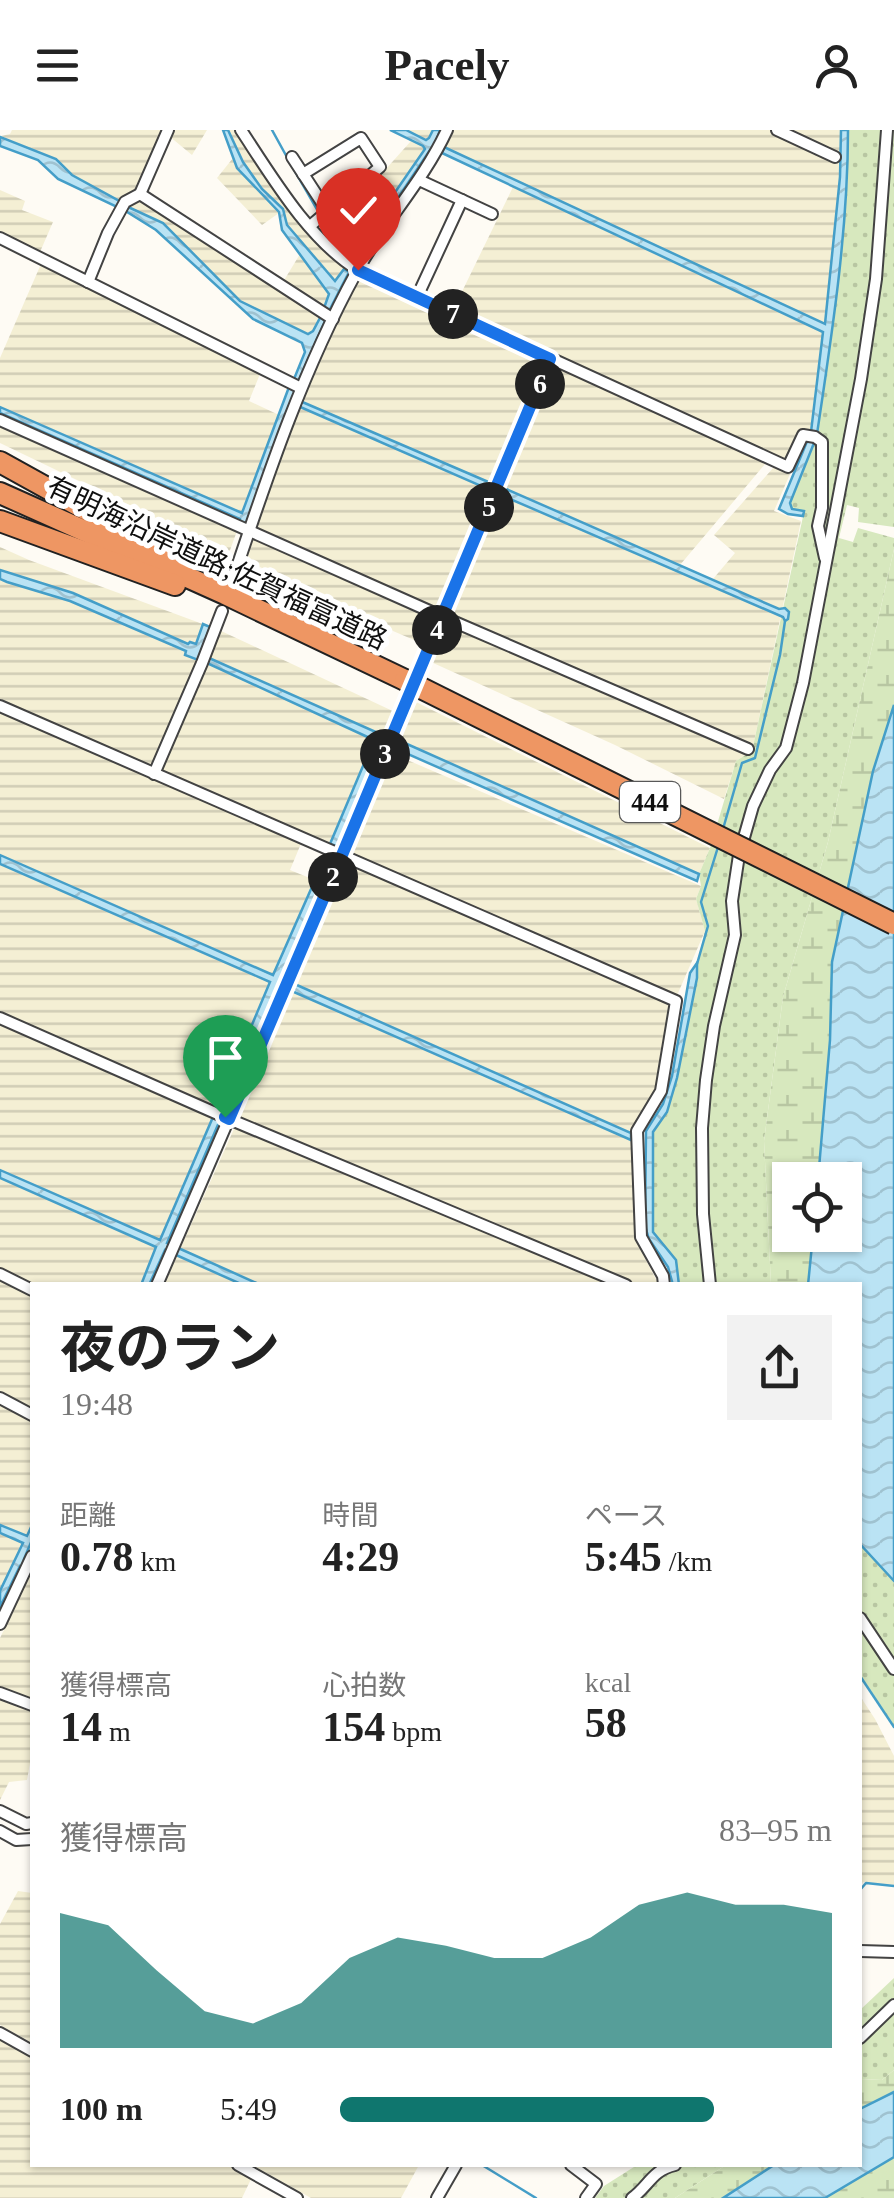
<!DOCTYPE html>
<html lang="ja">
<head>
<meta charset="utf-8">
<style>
  :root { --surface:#fff; --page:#f2f2f2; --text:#222; --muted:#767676; --accent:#0f766e }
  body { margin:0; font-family:"Times New Roman","Noto Sans JP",serif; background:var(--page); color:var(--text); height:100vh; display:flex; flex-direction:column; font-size:38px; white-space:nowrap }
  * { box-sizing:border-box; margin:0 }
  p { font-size:32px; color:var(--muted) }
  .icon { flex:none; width:55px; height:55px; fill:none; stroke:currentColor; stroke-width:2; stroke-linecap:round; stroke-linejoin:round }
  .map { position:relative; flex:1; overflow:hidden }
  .drawer { position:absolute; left:30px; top:1152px; width:832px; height:885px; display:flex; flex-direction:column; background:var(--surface); border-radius:0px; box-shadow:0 2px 8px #0004 }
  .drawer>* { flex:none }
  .buttons { position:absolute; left:772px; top:1032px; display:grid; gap:20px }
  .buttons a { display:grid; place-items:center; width:90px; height:90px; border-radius:0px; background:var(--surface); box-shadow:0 2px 8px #0004; font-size:50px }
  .pin { position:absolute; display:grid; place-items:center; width:85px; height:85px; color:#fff; margin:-102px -42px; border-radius:50% 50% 50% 0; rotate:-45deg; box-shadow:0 0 10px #0007 }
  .pin .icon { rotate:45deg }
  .km { position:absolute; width:50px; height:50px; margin:-25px; border-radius:50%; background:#222; color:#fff; font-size:28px; line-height:50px; text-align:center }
  .round { display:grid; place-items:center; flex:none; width:105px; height:105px; border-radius:0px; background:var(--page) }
  .head { display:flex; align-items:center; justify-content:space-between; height:170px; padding:0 30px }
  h1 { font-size:55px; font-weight:700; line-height:75px }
  .figures { display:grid; grid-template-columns:repeat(3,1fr); gap:15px; height:170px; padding:10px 30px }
  .figures div { display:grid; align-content:center }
  .figures b { font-size:42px; font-weight:700 }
  .figures small { font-size:28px; font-weight:400 }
  .figures p { font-size:28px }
  .chart { height:280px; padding:20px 30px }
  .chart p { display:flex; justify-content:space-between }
  .chart svg { width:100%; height:180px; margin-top:10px; fill:var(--accent); opacity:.7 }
  ul { padding:0 30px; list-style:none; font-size:32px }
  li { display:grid; grid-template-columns:160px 120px 1fr; align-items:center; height:75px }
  li i { height:25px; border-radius:12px; background:var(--accent) }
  header { display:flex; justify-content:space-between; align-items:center; height:130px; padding:0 30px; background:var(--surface); font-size:45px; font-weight:700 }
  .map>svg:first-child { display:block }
  .farmland { fill:url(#farmland-rules) }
  .grass { fill:url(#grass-dots) }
  .wetland { fill:url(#wetland-marsh) }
  .water { fill:url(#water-waves); stroke:#449ec8; stroke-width:2.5 }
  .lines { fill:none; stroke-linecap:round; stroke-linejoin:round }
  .stream { stroke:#449ec8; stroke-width:2.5 }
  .minor-casing { stroke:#434343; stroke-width:14 }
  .motorway-casing { stroke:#212121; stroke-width:24 }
  .minor { stroke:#fff; stroke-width:10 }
  .motorway { stroke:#ee9663; stroke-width:20 }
  .motorway-bridge-casing { stroke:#212121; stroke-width:24; stroke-linecap:butt }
  .motorway-bridge { stroke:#ee9663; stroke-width:20 }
  .route-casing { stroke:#fff; stroke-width:20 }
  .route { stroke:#1a73e8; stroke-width:12 }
  .labels { text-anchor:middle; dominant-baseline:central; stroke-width:10; stroke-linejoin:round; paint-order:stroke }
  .shield { fill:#fff; stroke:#585858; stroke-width:2.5 }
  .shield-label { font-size:25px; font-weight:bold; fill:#101010 }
  .street-label { font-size:28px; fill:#101010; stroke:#fff }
</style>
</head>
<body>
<header><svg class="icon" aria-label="menu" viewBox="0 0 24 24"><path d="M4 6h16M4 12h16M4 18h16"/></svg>Pacely<svg class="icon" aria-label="person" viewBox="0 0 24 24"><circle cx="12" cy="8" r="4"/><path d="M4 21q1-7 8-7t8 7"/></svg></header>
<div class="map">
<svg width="894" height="2068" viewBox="0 0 894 2068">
  <defs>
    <pattern id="farmland-rules" width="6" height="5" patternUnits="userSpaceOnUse" patternTransform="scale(2.5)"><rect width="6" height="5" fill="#f4efd4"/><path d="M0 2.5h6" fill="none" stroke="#d0ccb5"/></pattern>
    <pattern id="grass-dots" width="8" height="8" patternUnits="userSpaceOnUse" patternTransform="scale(2.5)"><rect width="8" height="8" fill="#d7e8be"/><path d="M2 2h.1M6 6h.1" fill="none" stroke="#b8c6a2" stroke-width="1.8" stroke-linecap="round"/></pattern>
    <pattern id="wetland-marsh" width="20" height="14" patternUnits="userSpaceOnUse" patternTransform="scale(2.5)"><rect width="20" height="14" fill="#d7e8be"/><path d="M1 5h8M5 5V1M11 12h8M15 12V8" fill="none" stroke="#b8c6a2"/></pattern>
    <pattern id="water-waves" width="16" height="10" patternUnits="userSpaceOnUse" patternTransform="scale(2.5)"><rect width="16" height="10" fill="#bae3f4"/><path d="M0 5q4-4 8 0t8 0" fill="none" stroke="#9fc2d0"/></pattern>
  </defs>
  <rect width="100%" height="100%" fill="#fefbf4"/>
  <g class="farmland">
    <polygon points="12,0 207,0 192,25 163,1 136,61 121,72 72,45 56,29 1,6 10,4"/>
    <polygon points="223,0 235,0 268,52 344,139 349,142 329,181 283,152 300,124 282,100 279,83 262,95 217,48 233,28"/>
    <polygon points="390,0 440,0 431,20 381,92 356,62 385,40 411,11"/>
    <polygon points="452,0 841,0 840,47 830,158 811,302 787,332 454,178 513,57 442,23"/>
    <polygon points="0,60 25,71 22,80 53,92 40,122 0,103"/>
    <polygon points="141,69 321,186 313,201 309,204 240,171 163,93 126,76"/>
    <polygon points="41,134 260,244 249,271 279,285 229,423 0,313 0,228"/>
    <polygon points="359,145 766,333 680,435 713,449 735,423 714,405 774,337 790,344 774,381 801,391 752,621 736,631 724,669 615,615 431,532 435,519 351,483 244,429 299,274"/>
    <polygon points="0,417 29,430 219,500 397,583 387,607 380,611 335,715 305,704 290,740 317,751 144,1155 32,1155 32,1404 0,1471"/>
    <polygon points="414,571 710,718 699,744 398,610"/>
    <polygon points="391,623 701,756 696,769 705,801 672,877 658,961 633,1001 635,1109 659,1155 164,1155 238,990"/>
    <polygon points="32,1442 32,1572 0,1559 0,1508"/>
    <polygon points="860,1566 875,1589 894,1626 894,1755 863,1752 860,1756"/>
    <polygon points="0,1567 32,1580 32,1622 27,1650 9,1652 0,1670"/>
    <polygon points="18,1761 32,1763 32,1913 0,1895 0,1794"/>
    <polygon points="0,1908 32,1926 32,2035 230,2035 252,2047 242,2068 0,2068"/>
    <polygon points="252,2035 419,2035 401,2068 311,2068"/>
  </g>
  <g class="grass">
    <polygon points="848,0 894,0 894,397 858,392 859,378 847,375 839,408 853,412 858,398 894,408 894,419 828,712 783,867 764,1011 771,1155 679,1155 676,1130 653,1103 653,1001 667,982 677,948 697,848 697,833 705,801 696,769 701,756 699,744 710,718 736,631 752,621 804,382 792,379 790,373 817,304 838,157 848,47"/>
    <polygon points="860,1414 894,1451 894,1597 860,1546"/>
    <polygon points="894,1848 894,1940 882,1950 860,1949 860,1880"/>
    <polygon points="637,2035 726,2035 675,2068 595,2068 604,2056"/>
  </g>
  <g class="wetland">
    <polygon points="894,419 894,575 873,641 845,1050 790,1050 790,1105 835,1105 821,1155 771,1155 764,1011 783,867 828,712"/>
    <polygon points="894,1940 894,1982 860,1986 860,1949 882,1950"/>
    <polygon points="894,2027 894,2068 825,2068"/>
    <polygon points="726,2035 788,2035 739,2068 675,2068"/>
  </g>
  <g class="water">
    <polygon points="223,0 228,0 243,32 262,59 283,79 287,95 335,151 344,139 349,142 329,181 324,178 329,164 282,100 279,82 237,38"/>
    <polygon points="390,0 406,0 426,10 429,8 433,0 440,0 433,20 430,20 355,132 351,130 353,123 425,19 423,16"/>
    <path d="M 841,0 L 848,0 C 848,102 832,203 817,304 L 812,311 L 814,313 L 790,373 L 792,379 L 804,381 L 803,386 L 788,384 L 779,379 L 811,302 L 823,202 L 442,23 L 444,17 L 825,194 L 840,47 Z"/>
    <polygon points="0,7 56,29 72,45 121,72 117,77 58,49 38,30 0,16"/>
    <polygon points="126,76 163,93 240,171 308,204 313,201 321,186 326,189 298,252 294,249 305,222 302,213 253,189 156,100 124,80"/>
    <polygon points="289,257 295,261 247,395 240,392 240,389 0,283 0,277 242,383"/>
    <polygon points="300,271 493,354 490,360 298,276"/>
    <polygon points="504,358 779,479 785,478 789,482 788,489 785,491 783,487 501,365"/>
    <polygon points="0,440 73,463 188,514 190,512 196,514 203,494 210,497 198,530 185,525 186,521 70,471 7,452 0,449"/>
    <polygon points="209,528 387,607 385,614 381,614 337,716 330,714 374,610 207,533"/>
    <polygon points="894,575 894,1451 860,1414 860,1155 808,1155 813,1105 845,1105 845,1050 818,1050 830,910 832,832 873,641"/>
    <polygon points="398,610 699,744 697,751 394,618"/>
    <polygon points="327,723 334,726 281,848 631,1003 631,1010 278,855 223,983 216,980 270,852 0,734 0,725 273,845"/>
    <polygon points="697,833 697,848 677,948 667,982 653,1002 653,1102 676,1130 679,1155 673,1155 668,1137 649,1109 645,1096 646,1001 663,974 672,946 690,843"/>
    <polygon points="213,987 220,990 167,1113 261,1155 243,1155 165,1120 149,1155 141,1155 156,1117 0,1048 0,1040 160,1110"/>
    <polygon points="0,1395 27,1406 32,1395 32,1410 24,1429 32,1434 32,1442 20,1436 0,1477 0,1461 23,1413 0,1403"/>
    <polygon points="894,1962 894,2027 825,2068 723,2068 774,2035 860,2035 860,1979"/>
  </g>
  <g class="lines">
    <g class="stream">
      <polyline points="272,0 288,29"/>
      <polyline points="292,36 318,81"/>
      <polyline points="326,91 353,123"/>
      <polyline points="723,699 742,633 755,628 780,525 785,491"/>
      <polyline points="697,834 708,796 701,772 718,717"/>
      <polyline points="860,1546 894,1597"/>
      <polyline points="860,1760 866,1753 894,1756"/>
      <polyline points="482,2035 536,2068"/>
    </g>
    <defs>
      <g id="minor">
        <path d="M 241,0 C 272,47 309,110 358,140 L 788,337 L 803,305 L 815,307 L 822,312 L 822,378 L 818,396 L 825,428"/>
        <polyline points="777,0 835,27"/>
        <polyline points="292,27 328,82"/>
        <polyline points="303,44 361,8 380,37 310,96"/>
        <polyline points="419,50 492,84"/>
        <polyline points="140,64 333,189"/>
        <polyline points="0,108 301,258"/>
        <polyline points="88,152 108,103 125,72 140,64 168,0"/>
        <polyline points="417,167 462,70"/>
        <polyline points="0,290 443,487 748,619"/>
        <path d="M 235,443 C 269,341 304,238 356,143 C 383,93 423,52 447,0"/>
        <polyline points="0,576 676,871 661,961 637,1001 641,1107 663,1146 664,1155"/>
        <polyline points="154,644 202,533 222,481"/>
        <polyline points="0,888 229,989 626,1155"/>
        <polyline points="0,1144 32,1160"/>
        <polyline points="157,1155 343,725 550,229"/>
        <polyline points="710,1155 703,1084 702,998 706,950 714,896 735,805 732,771 739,725 753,676 770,640 786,618 803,553 861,249 876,149 887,0"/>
        <polyline points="0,1268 32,1285"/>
        <polyline points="860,1488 894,1539"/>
        <polyline points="0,1494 32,1426"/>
        <polyline points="0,1563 32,1575"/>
        <polyline points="0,1681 26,1694 32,1693"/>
        <polyline points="0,1701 16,1710 32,1709"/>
        <polyline points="860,1821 894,1822"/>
        <polyline points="0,1903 32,1921"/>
        <polyline points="860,1908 894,1875"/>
        <polyline points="238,2035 297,2068"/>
        <polyline points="571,2035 596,2054 586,2068"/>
        <polyline points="437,2068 456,2035"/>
        <path d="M 632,2068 C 648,2057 652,2040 675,2035"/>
      </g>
      <g id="motorway">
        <polyline points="0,332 175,429"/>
        <polyline points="0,363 225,464 405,550"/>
        <polyline points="0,391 175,455"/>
      </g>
    </defs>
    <use href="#minor" class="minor-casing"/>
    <use href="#motorway" class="motorway-casing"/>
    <use href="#minor" class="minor"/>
    <use href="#motorway" class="motorway"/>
    <defs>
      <polyline id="motorway-bridge" points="405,550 894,794"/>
    </defs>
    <use href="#motorway-bridge" class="motorway-bridge-casing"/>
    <use href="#motorway-bridge" class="motorway-bridge"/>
  </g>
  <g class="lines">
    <defs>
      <polyline id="route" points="225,987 229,989 342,725 550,229 358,140"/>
    </defs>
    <use href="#route" class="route-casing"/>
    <use href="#route" class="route"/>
  </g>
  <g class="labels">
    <rect class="shield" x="620" y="652" width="60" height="40" rx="8"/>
    <g class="shield-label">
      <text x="650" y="672">444</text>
    </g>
    <g class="street-label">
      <text transform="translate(217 433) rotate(25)">有明海沿岸道路;佐賀福富道路</text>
    </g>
  </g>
</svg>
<div class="buttons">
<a><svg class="icon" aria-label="locate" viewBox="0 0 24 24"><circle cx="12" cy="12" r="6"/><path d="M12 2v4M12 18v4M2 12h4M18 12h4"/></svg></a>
</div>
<div class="pin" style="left:225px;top:987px;background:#1e9e55"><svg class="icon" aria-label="arrive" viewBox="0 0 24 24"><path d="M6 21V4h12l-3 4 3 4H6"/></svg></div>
<div class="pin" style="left:358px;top:140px;background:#d93025"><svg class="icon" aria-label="check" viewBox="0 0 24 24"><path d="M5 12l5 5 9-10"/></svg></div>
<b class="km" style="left:333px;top:747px">2</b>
<b class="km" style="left:385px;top:624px">3</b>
<b class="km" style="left:437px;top:500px">4</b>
<b class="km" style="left:489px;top:377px">5</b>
<b class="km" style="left:540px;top:254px">6</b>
<b class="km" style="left:453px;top:184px">7</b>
<section class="drawer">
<div class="head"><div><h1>夜のラン</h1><p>19:48</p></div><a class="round"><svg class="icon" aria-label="share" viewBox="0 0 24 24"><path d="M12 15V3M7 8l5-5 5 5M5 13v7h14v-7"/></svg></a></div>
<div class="figures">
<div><p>距離</p><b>0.78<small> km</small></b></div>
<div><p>時間</p><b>4:29</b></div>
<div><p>ペース</p><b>5:45<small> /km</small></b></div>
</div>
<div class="figures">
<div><p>獲得標高</p><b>14<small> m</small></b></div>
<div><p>心拍数</p><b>154<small> bpm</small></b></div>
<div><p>kcal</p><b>58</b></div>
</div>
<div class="chart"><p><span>獲得標高</span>83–95 m</p>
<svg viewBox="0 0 160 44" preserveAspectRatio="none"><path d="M0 44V11L10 14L20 25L30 35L40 38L50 33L60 22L70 17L80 19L90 22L100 22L110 17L120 9L130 6L140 9L150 9L160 11V44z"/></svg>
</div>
<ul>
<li><b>100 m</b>5:49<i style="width:76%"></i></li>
</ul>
</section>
</div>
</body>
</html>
